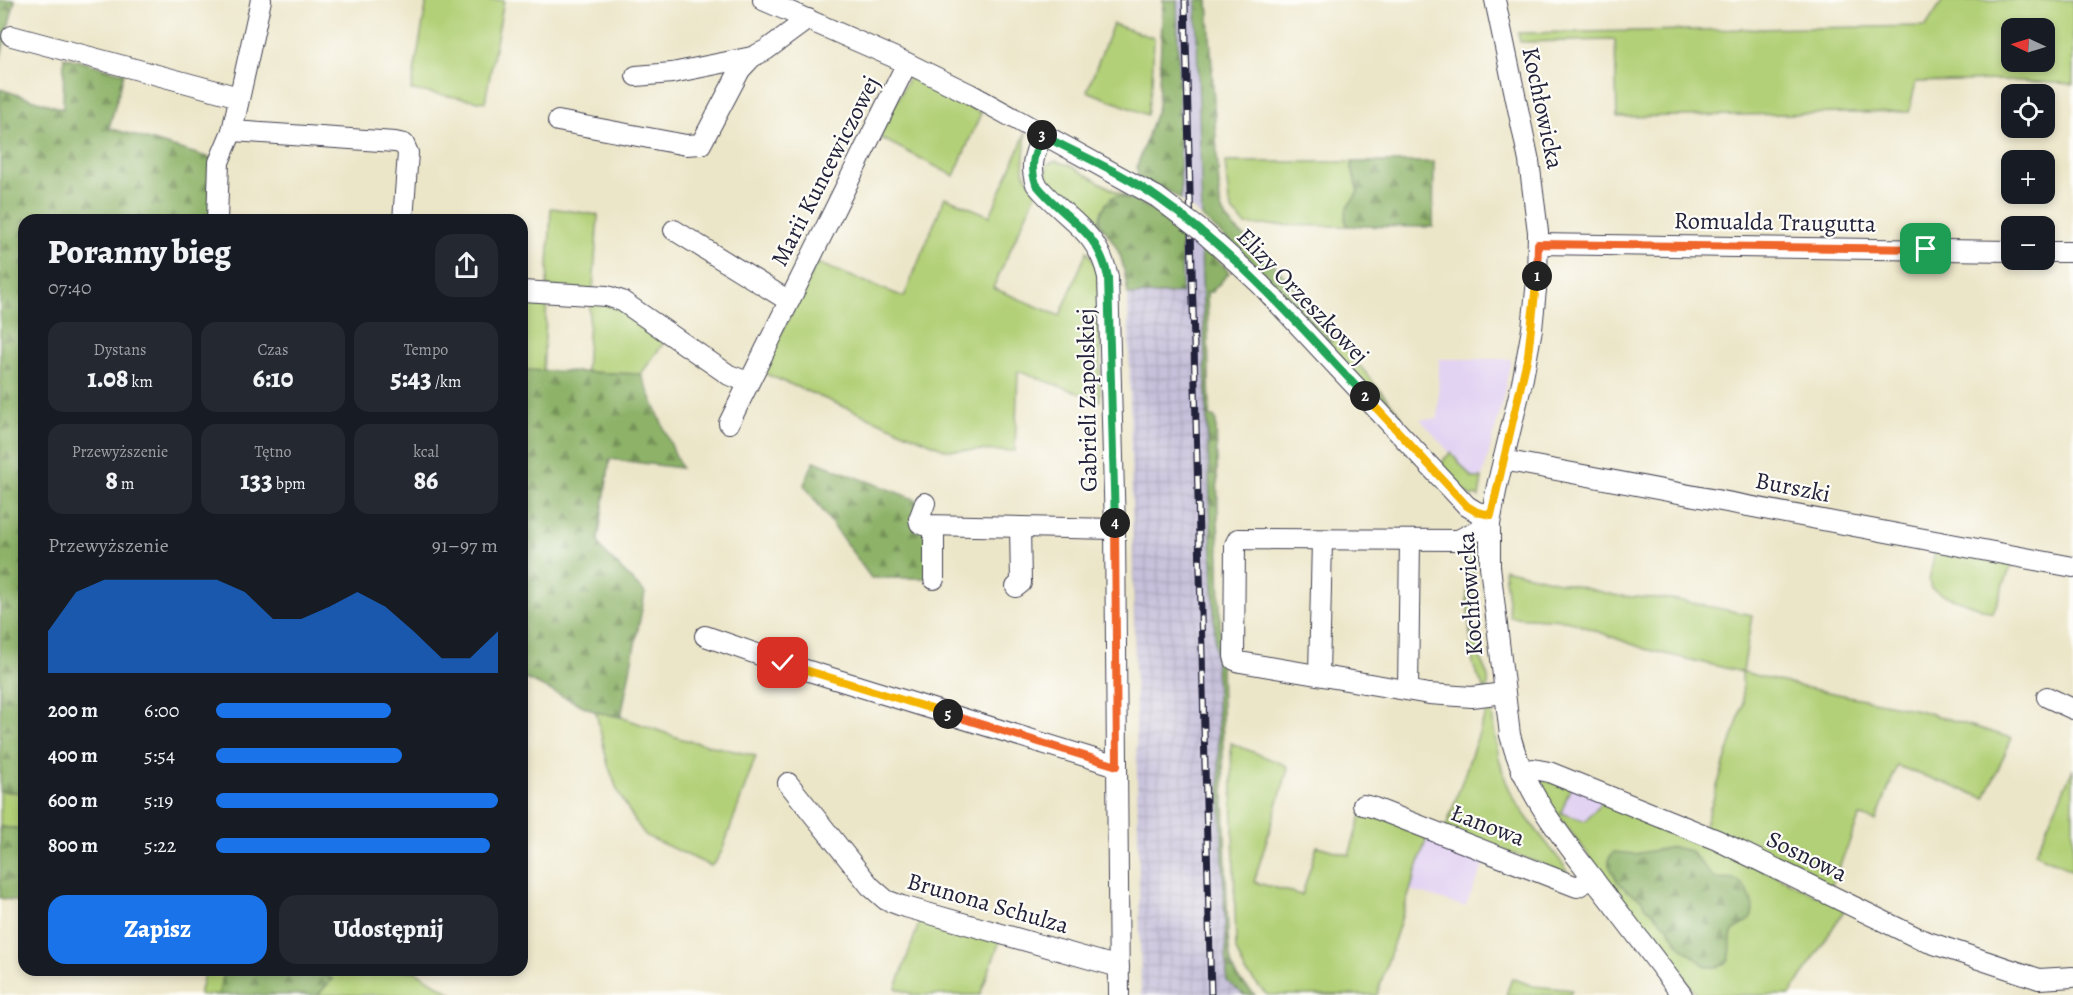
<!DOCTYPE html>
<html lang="pl">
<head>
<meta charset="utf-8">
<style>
  :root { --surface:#171b24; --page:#242831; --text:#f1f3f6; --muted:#9ea1a6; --accent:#1a73e8 }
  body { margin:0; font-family:Alegreya,serif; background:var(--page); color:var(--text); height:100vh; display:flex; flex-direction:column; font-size:22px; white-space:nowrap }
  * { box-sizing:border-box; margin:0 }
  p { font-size:20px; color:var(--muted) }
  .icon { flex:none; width:33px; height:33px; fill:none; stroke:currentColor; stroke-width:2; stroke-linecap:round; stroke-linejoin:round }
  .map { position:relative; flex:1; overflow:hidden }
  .sheet { position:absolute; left:18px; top:214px; width:510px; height:762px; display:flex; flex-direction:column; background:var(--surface); border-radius:18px; box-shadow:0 3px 9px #0003 }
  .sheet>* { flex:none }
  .needle { width:39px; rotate:274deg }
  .fabs { position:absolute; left:2001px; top:18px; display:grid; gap:12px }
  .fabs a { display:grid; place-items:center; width:54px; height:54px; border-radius:12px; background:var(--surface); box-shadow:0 3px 9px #0003; font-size:30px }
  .pin { position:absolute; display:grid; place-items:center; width:51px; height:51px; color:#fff; margin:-26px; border-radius:12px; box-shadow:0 3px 9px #0006 }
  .km { position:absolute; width:30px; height:30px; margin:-15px; border-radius:50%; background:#222; color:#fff; font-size:16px; line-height:30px; text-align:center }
  .round { display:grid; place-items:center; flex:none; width:63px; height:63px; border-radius:18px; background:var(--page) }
  .summary { display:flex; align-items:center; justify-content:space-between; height:102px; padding:0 30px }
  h1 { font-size:33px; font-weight:800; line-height:45px }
  .figures { display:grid; grid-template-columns:repeat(3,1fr); gap:9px; height:102px; padding:6px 30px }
  .figures div { display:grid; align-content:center; border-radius:15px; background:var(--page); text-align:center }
  .figures b { font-size:26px; font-weight:800 }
  .figures small { font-size:16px; font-weight:400 }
  .figures p { font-size:16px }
  .chart { height:168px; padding:12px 30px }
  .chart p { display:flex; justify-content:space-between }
  .chart svg { width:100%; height:108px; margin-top:6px; fill:var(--accent); opacity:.7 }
  .cta { display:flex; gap:12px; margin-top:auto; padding:12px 30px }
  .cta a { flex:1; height:69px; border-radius:18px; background:var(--accent); color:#fff; font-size:24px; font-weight:800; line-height:69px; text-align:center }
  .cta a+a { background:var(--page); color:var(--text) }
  ul { padding:0 30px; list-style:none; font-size:20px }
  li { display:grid; grid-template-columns:96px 72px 1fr; align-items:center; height:45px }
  li i { height:15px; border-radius:8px; background:var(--accent) }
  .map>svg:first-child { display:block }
  .built { fill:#e3d3f3 }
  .industrial { fill:url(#industrial-grid) }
  .railway { fill:#c6c0da }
  .green { fill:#b2d077; stroke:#6a7959; stroke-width:1.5; fill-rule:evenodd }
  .forest { fill:url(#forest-firs); stroke:#586a52; stroke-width:1.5 }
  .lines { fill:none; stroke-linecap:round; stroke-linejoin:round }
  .minor-casing { stroke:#403f50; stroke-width:22 }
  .minor { stroke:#fff; stroke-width:20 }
  .rail-casing { stroke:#22223b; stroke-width:7 }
  .rail { stroke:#fdfcf7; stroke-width:4.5; stroke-dasharray:14; stroke-linecap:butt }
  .minor-bridge-casing { stroke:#403f50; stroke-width:22; stroke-linecap:butt }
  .minor-bridge { stroke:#fff; stroke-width:20 }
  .split-1-casing { stroke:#fff; stroke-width:12 }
  .split-2-casing { stroke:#fff; stroke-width:12 }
  .split-3-casing { stroke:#fff; stroke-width:12 }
  .split-4-casing { stroke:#fff; stroke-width:12 }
  .split-5-casing { stroke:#fff; stroke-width:12 }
  .split-6-casing { stroke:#fff; stroke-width:12 }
  .split-1 { stroke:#f0652b; stroke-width:8 }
  .split-2 { stroke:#f5b400; stroke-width:8 }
  .split-3 { stroke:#22a559; stroke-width:8 }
  .split-4 { stroke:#22a559; stroke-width:8 }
  .split-5 { stroke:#f0652b; stroke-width:8 }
  .split-6 { stroke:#f5b400; stroke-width:8 }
  .labels { text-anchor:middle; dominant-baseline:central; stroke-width:4.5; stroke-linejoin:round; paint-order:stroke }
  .street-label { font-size:24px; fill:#22223b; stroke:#fdfcf7 }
</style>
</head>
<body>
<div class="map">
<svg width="2073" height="995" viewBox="0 0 2073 995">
  <defs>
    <pattern id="industrial-grid" width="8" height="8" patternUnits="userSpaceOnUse" patternTransform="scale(1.5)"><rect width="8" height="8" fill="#c6c0da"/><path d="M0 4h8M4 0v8" fill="none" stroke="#aaa5bc"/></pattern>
    <pattern id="forest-firs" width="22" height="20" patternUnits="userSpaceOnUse" patternTransform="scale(1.5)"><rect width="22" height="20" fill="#8db268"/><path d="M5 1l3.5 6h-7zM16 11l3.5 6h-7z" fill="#739057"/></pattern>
  </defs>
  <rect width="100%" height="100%" fill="#fdfcf7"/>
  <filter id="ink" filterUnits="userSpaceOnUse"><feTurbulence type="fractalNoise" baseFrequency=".0167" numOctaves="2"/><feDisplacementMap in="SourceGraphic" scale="12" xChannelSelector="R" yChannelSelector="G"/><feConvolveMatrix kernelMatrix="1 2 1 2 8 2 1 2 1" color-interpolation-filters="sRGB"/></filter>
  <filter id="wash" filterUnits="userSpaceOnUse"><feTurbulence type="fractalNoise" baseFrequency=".008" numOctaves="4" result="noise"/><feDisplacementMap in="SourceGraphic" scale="24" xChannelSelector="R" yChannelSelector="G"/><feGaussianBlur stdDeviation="1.35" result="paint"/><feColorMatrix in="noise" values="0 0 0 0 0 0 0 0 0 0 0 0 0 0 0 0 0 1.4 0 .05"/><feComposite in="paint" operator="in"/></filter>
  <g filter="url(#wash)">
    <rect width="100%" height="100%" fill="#ece6c9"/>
    <g class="built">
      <polygon points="1439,359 1511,359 1500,412 1482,478 1472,478 1420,419 1438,419"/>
      <polygon points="1571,786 1604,799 1586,821 1561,812"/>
      <polygon points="1428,834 1488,855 1465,907 1410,890"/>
    </g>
    <polygon class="industrial" points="1203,292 1227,980 1244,995 1141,995 1128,295"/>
    <g class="railway">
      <polygon points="1177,0 1196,0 1202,217 1181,200"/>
      <polygon points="1181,231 1201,249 1203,292 1182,293"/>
    </g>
    <g class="green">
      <polygon points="427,0 504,0 485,102 411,90"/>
      <path d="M 1943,0 L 2073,0 L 2073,84 L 2002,80 L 1916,82 L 1909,112 L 1617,117 L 1615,40 L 1520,42 L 1518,33 L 1926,26 ZM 2012,28 L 2044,28 L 2044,62 L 2012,62 Z"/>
      <polygon points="1113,24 1154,38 1152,82 1147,115 1087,91"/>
      <polygon points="910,75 981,113 954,176 879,137"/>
      <polygon points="1026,132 1023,171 1036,193 993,288 1060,316 1087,251 1098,268 1100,298 1100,401 1018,371 1015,451 947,450 761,372 817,263 904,297 945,197 990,216"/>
      <polygon points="1055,161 1069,165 1131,200 1116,196 1111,198 1102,211 1099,222 1105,230 1075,206 1048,179 1046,173 1047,165"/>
      <polygon points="1225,162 1353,162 1352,168 1358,192 1347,208 1345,220 1348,226 1246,225 1233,212 1229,202"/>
      <polygon points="551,208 598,215 593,290 547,287"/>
      <polygon points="522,298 547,300 543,371 522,370"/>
      <polygon points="590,302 611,304 665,341 641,374 586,372"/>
      <polygon points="1328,327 1401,416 1402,424 1326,342 1332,334"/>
      <polygon points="1451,453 1472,478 1482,478 1479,497 1475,495 1471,497 1441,468 1444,459"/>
      <path d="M 1474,542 C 1475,569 1472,595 1475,622 L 1471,623 L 1472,640 L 1478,641 C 1478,646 1479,652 1480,657 C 1483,669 1494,679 1485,691 L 1473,665 L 1467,600 L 1469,549 L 1453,548 Z"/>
      <polygon points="1936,546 2013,561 1993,613 1939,593 1931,588 1929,581"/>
      <polygon points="1504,569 1618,596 1672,599 1752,615 1743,672 1798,686 1918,710 2012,738 1985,798 1897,766 1876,821 1860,816 1830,889 1704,828 1743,704 1742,672 1645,649 1566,620 1510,617"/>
      <path d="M 1491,705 C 1495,737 1498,771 1515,800 C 1529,823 1549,845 1565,867 L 1567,873 L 1445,830 L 1488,707 Z"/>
      <polygon points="596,712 621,717 682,739 756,756 722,851 716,861 711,866 646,836 635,821 618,792 608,765"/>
      <polygon points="1231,743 1285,765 1288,769 1254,882 1302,895 1317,846 1349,855 1363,809 1428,834 1377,995 1267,995 1245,971 1236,950"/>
      <polygon points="2073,769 2073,871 2035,853"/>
      <polygon points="1538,779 1571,786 1561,813 1586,821 1604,799 1716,847 1845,909 1790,995 1697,995 1539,791 1536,785"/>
      <polygon points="0,791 24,793 24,829 0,827"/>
      <polygon points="921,918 1000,941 980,995 914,995 896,988"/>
      <polygon points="205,970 225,971 218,995 199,995"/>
      <polygon points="316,971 415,971 454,995 318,995 332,979"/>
      <polygon points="1512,978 1533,986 1572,990 1570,995 1506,995"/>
    </g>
    <g class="forest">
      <polygon points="0,0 15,0 0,60"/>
      <polygon points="1163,0 1177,0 1181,200 1170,192 1138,177 1137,166 1158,106"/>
      <path d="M 1196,0 L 1208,0 L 1220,205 C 1225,226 1249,238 1263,253 C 1286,277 1307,301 1328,327 L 1333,340 L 1331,342 L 1326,342 L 1242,253 L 1202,217 Z"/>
      <polygon points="64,57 124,73 109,128 214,159 211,220 24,220 24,793 0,791 0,89 63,109"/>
      <path d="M 1353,162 L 1434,162 L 1433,227 L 1348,226 C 1340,212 1351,204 1358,192 L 1352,168 Z"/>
      <path d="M 1116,196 C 1140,199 1163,216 1181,231 L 1182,293 L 1128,295 C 1123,259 1122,251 1099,222 C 1100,213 1107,198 1116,196 Z"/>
      <path d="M 1203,248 L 1225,267 L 1229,273 L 1212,292 L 1207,292 L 1210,416 L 1215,418 L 1216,421 C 1220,592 1222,763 1228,934 C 1229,949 1229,965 1237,977 C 1242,984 1250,989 1255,995 L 1244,995 L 1227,981 L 1201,249 Z"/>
      <polygon points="522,370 641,374 681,468 610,459 598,541 602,550 645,593 621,717 596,712 522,677"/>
      <polygon points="814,461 917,500 929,531 929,578 871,578 804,485"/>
      <polygon points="0,827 24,829 24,903 0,898"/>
      <path d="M 1673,847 L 1690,851 L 1714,878 C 1720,878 1727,878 1733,879 C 1747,883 1761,911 1747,922 C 1741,926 1736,926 1732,933 C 1728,945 1736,961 1720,966 C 1715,967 1712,968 1707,967 L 1680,946 L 1667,926 L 1646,907 L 1642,900 L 1627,891 L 1618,882 L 1609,865 L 1609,858 L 1614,852 L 1635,854 Z"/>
      <polygon points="225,971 316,971 332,979 318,995 218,995"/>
    </g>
  </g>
  <g filter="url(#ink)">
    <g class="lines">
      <defs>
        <g id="minor">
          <polyline points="763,0 907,63 970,94 1157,197"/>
          <path d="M 1495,0 L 1529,161 L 1538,232 L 1537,280 L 1532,329 L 1523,378 L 1497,486 L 1490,524 L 1490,566 L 1510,735 C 1525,794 1562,837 1598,885 C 1626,921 1654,958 1682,995"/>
          <polyline points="12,36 239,97"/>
          <polyline points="636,76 672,73 752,57 766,50 808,19"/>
          <polyline points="558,121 686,145 701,144 740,70 752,57"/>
          <polyline points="232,131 395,142 404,144 408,153 403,220"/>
          <path d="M 1042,135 C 1035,153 1029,165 1036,184 C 1064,219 1097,228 1108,277 L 1115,529 L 1119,995"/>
          <polyline points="217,220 219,162 232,131 261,0"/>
          <polyline points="674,230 789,301"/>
          <polyline points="1538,244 2012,251"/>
          <polyline points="2044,252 2073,252"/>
          <polyline points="1233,259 1261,285 1467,506 1477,512 1491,515"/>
          <polyline points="522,291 607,296 622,301 729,375 748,382"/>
          <polyline points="729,423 907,63"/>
          <polyline points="1503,460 2073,567"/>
          <polyline points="925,503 919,519 920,523 924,525 1115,529"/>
          <polyline points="1490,524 1458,540 1238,539 1235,545 1234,656 1235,660 1240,662 1429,694 1472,697 1504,693"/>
          <polyline points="934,579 934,526"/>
          <polyline points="1016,587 1021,583 1020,527"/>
          <polyline points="705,636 783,663 1117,766"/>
          <polyline points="1319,675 1322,540"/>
          <polyline points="1408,690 1410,540"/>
          <polyline points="2047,697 2073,709"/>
          <polyline points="1522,772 1533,769 1549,772 1717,840 1922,940 2039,979 2073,977"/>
          <polyline points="788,783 870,886 886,900 902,906 1119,967"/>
          <polyline points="1363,805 1372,807 1577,887 1593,878"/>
        </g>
      </defs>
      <use href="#minor" class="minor-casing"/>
      <use href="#minor" class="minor"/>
      <defs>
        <polyline id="rail" points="1185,0 1211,995"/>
      </defs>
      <use href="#rail" class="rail-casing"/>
      <use href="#rail" class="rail"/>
      <defs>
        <polyline id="minor-bridge" points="1157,197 1203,232 1233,259"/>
      </defs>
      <use href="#minor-bridge" class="minor-bridge-casing"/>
      <use href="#minor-bridge" class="minor-bridge"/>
    </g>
  </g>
  <g class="lines" filter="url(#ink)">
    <defs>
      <polyline id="split-1" points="1537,276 1538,244 1926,249"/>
      <polyline id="split-2" points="1365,396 1467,506 1477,512 1491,515 1528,355 1537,276"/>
      <path id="split-3" d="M 1042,135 C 1080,155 1123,173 1158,198 C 1237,253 1300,326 1365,396"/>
      <path id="split-4" d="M 1042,135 C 1035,152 1029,165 1036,184 C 1064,220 1097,227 1108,277 L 1115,523"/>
      <polyline id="split-5" points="948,714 1117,766 1115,523"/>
      <polyline id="split-6" points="783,663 948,714"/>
    </defs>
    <use href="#split-1" class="split-1-casing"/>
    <use href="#split-2" class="split-2-casing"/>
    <use href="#split-3" class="split-3-casing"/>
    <use href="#split-4" class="split-4-casing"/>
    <use href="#split-5" class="split-5-casing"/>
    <use href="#split-6" class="split-6-casing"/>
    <use href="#split-1" class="split-1"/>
    <use href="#split-2" class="split-2"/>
    <use href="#split-3" class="split-3"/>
    <use href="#split-4" class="split-4"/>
    <use href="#split-5" class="split-5"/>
    <use href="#split-6" class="split-6"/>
  </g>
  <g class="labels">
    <g class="street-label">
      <text transform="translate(1543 108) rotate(78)">Kochłowicka</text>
      <text transform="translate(825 171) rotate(-63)">Marii Kuncewiczowej</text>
      <text transform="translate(1775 222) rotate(1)">Romualda Traugutta</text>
      <text transform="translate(1303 296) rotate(46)">Elizy Orzeszkowej</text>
      <text transform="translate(1087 400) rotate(-91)">Gabrieli Zapolskiej</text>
      <text transform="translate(1793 487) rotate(11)">Burszki</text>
      <text transform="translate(1470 594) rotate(-94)">Kochłowicka</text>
      <text transform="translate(1488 825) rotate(21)">Łanowa</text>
      <text transform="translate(1807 856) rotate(26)">Sosnowa</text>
      <text transform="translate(988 903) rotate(16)">Brunona Schulza</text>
    </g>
  </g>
</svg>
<div class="fabs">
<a><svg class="needle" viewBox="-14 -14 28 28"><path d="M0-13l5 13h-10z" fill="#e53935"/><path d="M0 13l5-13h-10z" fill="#9ea1a6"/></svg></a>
<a><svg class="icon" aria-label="locate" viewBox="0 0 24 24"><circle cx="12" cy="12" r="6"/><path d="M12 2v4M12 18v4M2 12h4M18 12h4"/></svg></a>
<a>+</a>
<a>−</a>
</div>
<div class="pin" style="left:1926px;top:249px;background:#1e9e55"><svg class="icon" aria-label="arrive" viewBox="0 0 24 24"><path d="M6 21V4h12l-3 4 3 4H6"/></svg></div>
<div class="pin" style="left:783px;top:663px;background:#d93025"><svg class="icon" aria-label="check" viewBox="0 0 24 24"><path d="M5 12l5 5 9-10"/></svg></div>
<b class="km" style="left:1537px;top:276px">1</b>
<b class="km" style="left:1365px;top:396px">2</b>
<b class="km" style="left:1042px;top:135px">3</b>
<b class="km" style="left:1115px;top:523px">4</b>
<b class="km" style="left:948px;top:714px">5</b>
<section class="sheet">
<div class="summary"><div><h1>Poranny bieg</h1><p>07:40</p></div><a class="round"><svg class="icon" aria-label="share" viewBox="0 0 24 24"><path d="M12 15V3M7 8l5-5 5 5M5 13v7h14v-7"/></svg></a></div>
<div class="figures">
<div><p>Dystans</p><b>1.08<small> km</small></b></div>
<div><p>Czas</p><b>6:10</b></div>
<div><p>Tempo</p><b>5:43<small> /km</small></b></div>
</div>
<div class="figures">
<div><p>Przewyższenie</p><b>8<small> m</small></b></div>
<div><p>Tętno</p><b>133<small> bpm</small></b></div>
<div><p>kcal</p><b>86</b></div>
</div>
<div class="chart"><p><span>Przewyższenie</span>91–97 m</p>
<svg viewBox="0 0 160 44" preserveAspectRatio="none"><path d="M0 44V27L10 11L20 6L30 6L40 6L50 6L60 6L70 11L80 22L90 22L100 17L110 11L120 17L130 27L140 38L150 38L160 27V44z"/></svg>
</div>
<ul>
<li><b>200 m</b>6:00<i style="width:62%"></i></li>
<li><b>400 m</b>5:54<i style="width:66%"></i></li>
<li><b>600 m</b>5:19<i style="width:100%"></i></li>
<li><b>800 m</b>5:22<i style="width:97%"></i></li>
</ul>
<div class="cta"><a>Zapisz</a><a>Udostępnij</a></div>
</section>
</div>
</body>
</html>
